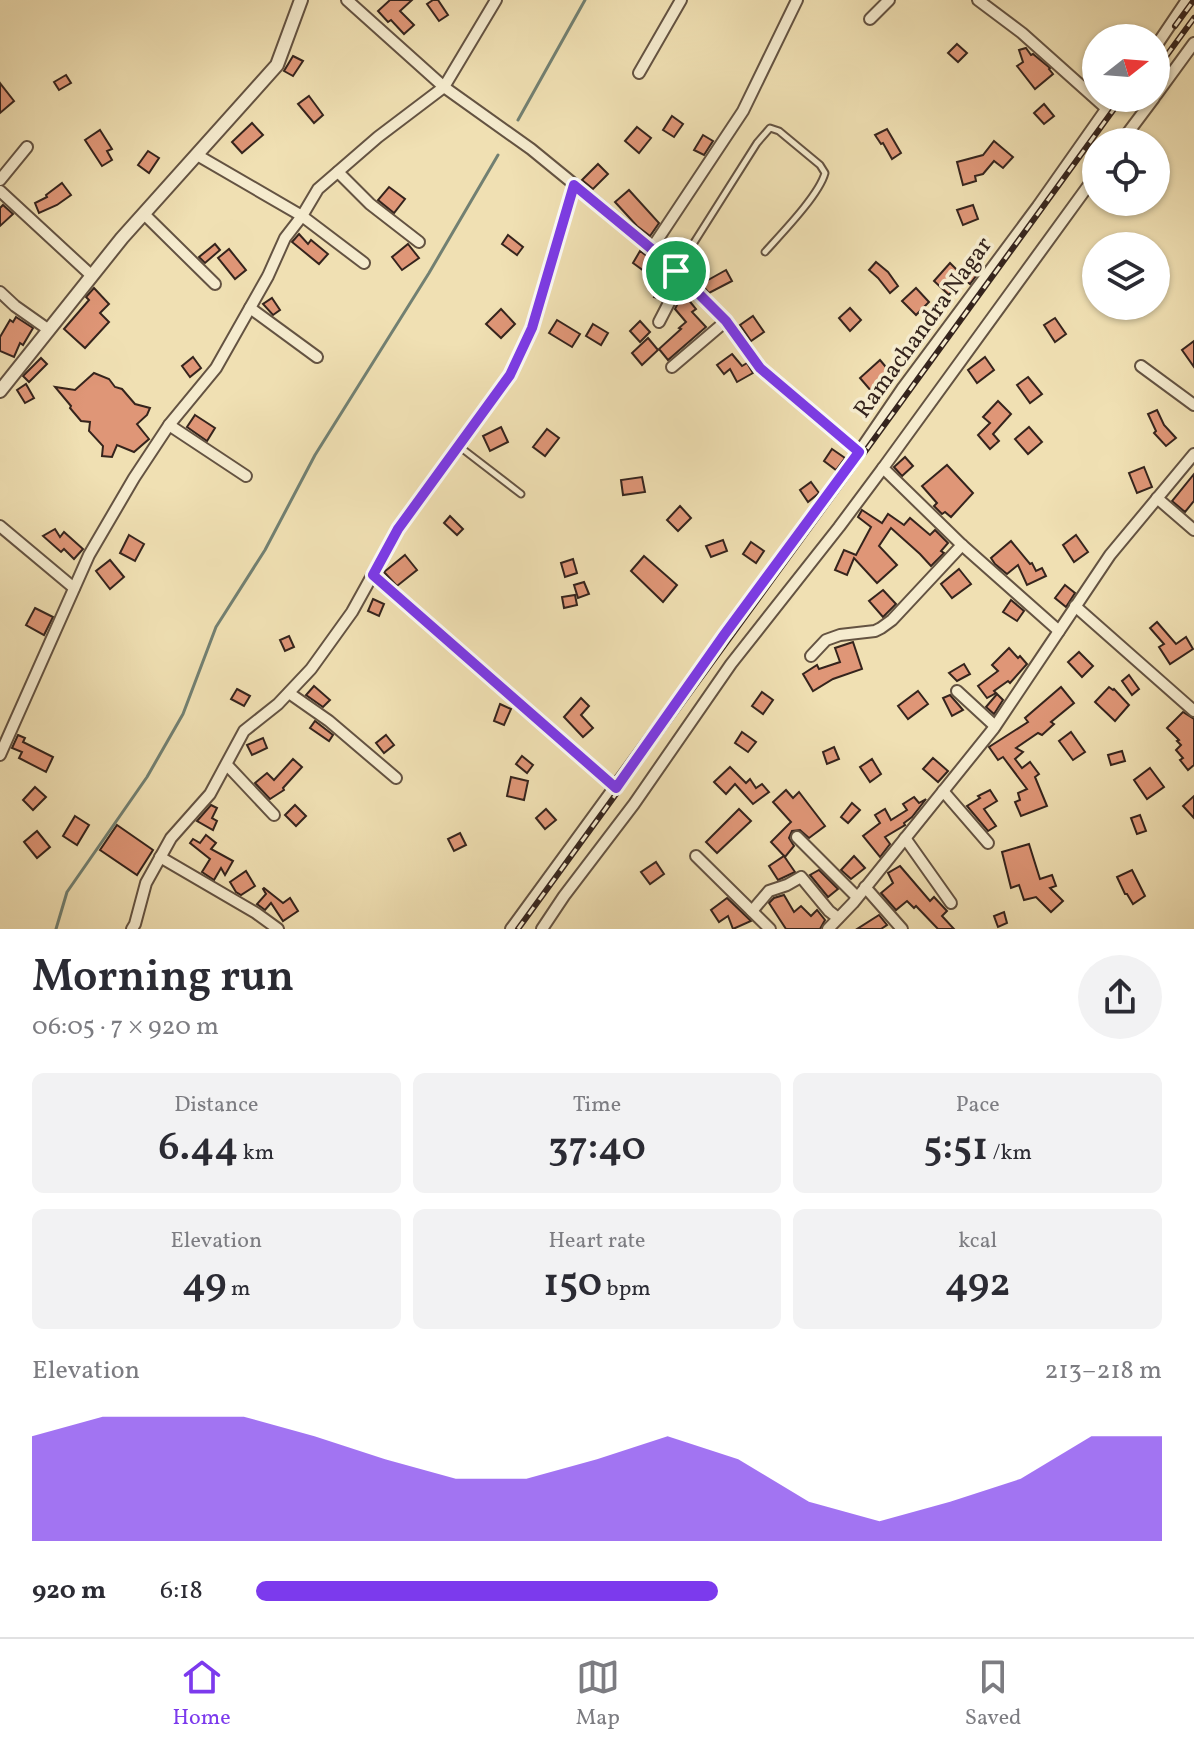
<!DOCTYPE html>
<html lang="en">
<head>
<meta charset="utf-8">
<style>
  :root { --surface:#fff; --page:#f2f2f3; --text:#2b2b33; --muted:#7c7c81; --line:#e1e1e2; --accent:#7c3aed }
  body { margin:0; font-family:Vollkorn,serif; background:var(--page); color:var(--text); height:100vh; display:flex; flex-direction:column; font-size:30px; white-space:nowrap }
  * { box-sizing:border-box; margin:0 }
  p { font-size:26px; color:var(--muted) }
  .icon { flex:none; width:44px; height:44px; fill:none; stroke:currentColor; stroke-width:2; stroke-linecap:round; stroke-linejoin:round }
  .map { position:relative; height:929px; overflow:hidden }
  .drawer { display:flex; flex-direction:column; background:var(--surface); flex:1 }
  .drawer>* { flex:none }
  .needle { width:52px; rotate:73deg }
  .buttons { position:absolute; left:1082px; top:24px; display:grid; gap:16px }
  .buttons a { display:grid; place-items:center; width:88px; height:88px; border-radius:50%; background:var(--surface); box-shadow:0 2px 6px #0004; font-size:40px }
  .pin { position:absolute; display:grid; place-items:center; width:68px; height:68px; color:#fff; margin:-34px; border:4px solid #fff; border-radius:50%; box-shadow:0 2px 8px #0007 }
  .round { display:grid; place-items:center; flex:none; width:84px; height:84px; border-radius:42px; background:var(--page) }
  .overview { display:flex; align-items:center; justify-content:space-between; height:136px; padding:0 32px }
  h1 { font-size:44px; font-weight:600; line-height:60px }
  .figures { display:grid; grid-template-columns:repeat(3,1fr); gap:12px; height:136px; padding:8px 32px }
  .figures div { display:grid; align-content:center; border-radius:12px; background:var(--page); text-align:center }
  .figures b { font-size:40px; font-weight:600 }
  .figures small { font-size:22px; font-weight:400 }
  .figures p { font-size:22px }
  .chart { height:224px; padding:16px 32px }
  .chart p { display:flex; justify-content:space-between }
  .chart svg { width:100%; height:144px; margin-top:8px; fill:var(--accent); opacity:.7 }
  ul { padding:0 32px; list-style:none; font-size:26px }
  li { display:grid; grid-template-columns:128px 96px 1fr; align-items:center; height:60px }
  li i { height:20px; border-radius:10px; background:var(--accent) }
  .dock { display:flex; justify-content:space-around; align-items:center; height:112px; border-top:2px solid var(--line); background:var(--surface); font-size:22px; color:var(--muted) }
  .dock a { display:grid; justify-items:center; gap:4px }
  .dock .current { color:var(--accent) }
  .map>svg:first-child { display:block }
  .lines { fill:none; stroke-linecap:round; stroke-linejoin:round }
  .stream { stroke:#728072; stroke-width:3 }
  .building { fill:#df9677; stroke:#35241d; stroke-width:2 }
  .service-casing { stroke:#645342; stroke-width:9 }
  .minor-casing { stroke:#645342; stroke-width:14 }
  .tertiary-casing { stroke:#645342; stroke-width:16 }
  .service { stroke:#f5ebce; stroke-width:5 }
  .minor { stroke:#f5ebce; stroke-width:10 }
  .tertiary { stroke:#f5ebce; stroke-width:12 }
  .rail-casing { stroke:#35241d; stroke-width:6 }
  .rail { stroke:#f5ebce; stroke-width:3; stroke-dasharray:9; stroke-linecap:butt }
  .route-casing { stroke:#fff; stroke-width:16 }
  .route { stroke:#7c3aed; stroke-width:10 }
  .labels { text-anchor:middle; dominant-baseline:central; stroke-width:7; stroke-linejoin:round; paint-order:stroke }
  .street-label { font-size:24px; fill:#35241d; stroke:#f5ebce }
</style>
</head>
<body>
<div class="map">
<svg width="1194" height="929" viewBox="0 0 1194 929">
  <rect width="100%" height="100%" fill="#f0e0b3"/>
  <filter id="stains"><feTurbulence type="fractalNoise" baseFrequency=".0025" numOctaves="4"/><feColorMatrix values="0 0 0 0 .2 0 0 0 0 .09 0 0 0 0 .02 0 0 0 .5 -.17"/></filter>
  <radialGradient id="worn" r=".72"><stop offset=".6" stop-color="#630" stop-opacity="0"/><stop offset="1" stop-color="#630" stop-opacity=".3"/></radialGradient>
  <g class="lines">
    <g class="stream">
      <polyline points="518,120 585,0"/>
      <polyline points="56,929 67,892 147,777 183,714 216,627 265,550 315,455 429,273 498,155"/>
    </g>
  </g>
  <g class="building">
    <polygon points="390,0 412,0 400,11 414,25 404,34 391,20 388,22 378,11"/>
    <polygon points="433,0 438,0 448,15 439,21 427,4"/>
    <polygon points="957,44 967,53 958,62 948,53"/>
    <polygon points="1026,48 1031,55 1033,54 1050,68 1049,69 1053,74 1035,89 1017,66 1023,62 1019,50"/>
    <polygon points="293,56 303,61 293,76 284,71"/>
    <polygon points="66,75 71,83 59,90 54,82"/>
    <polygon points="0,83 14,101 0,113"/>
    <polygon points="309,96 323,115 314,123 298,104"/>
    <polygon points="1044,104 1054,116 1044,124 1034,113"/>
    <polygon points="672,116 683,124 674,137 663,130"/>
    <polygon points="252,123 263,135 242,153 232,142"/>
    <polygon points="637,127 651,138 639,153 625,141"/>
    <polygon points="887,129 901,153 892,159 883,143 881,144 875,135"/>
    <polygon points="100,130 112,149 107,151 112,160 102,166 85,140"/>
    <polygon points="703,135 713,141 704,155 694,150"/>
    <polygon points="994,141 1013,157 1003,168 994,161 983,174 975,176 976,181 963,185 957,162 983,155"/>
    <polygon points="148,151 159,158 149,173 138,165"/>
    <polygon points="598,164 608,174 593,189 582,180"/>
    <polygon points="62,183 71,195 57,205 39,213 35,203 47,197 46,195"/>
    <polygon points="389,187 405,199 394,213 378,200"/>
    <polygon points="629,190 659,223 650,236 637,226 615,202"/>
    <polygon points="3,205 13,214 0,226 0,208"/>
    <polygon points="973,205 978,219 963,225 957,210"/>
    <polygon points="299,234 308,244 311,240 328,254 319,264 292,242"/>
    <polygon points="508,235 523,247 517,255 502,244"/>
    <polygon points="215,244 220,250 205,263 199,257"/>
    <polygon points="408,244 419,258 402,270 392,257"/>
    <polygon points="229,249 246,270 235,279 218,258"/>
    <polygon points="640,251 654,261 647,271 644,271 633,263"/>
    <polygon points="973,260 982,268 970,284 963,278 949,295 934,281 950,263 961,274"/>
    <polygon points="876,262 888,272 898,286 890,293 878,278 869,270"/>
    <polygon points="726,270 732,281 709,293 701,284"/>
    <polygon points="659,282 670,286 662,299 654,297"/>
    <polygon points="94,288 109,304 100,313 109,322 85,348 64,329 89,300 86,297"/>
    <polygon points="916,288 929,302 916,315 902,301"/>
    <polygon points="687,294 689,296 687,298 696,309 692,312 706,327 668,360 659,349 681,329 679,328 686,322 675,309 680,299"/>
    <polygon points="272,298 280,310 273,315 263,304"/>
    <polygon points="850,308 861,320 850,331 839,318"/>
    <polygon points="501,309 515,324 501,338 486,324"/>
    <polygon points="753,316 764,332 751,341 740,325"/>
    <polygon points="16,317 33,328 23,345 20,343 14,357 0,351 0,337 10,320 13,322"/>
    <polygon points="1055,318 1066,334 1055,342 1044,325"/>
    <polygon points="557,320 580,334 572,347 549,333"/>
    <polygon points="640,321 650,332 640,342 630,331"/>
    <polygon points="593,324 608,333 601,345 586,336"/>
    <polygon points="648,338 658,350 642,365 632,353"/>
    <polygon points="1194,341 1194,367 1182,350"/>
    <polygon points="732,354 742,366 747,363 753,373 737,382 730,369 724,374 717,365"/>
    <polygon points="193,357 201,368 190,377 182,366"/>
    <polygon points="985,357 994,370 977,383 968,370"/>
    <polygon points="41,358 47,364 29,382 23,376"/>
    <polygon points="880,360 896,379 882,391 878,386 872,392 860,378"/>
    <polygon points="94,373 109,379 115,387 122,389 135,404 150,408 147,415 137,424 149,439 134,452 117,445 112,457 102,456 103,446 89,431 90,422 81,421 70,408 71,406 55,387 75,390"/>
    <polygon points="1028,377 1042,394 1030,403 1017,385"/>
    <polygon points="26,384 34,398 25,403 17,390"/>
    <polygon points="998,401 1011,414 993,434 999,441 990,449 978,435 990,423 983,417"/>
    <polygon points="1157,410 1164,425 1176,438 1166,446 1154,433 1156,431 1148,414"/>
    <polygon points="195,415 215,428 207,441 187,427"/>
    <polygon points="501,427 508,442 490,451 483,436"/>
    <polygon points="1029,427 1042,442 1028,454 1015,439"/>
    <polygon points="547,429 559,438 545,456 533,447"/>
    <polygon points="832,449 845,458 836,470 824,461"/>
    <polygon points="905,457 913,466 902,476 894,467"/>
    <polygon points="947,465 973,493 951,517 945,512 942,514 934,506 937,503 922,486"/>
    <polygon points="1144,467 1152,487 1137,493 1129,473"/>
    <polygon points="1194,474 1194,501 1185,512 1172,501"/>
    <polygon points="642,477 645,492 623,495 621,480"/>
    <polygon points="811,482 819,493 808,502 800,490"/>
    <polygon points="680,506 691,518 678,531 667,520"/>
    <polygon points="862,510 882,523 888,514 904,525 910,518 930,535 935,530 948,543 941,551 944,553 931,566 920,554 891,528 879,546 897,565 877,583 854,558 847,575 835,570 844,550 856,555 871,527 858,517"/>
    <polygon points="450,516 463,529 457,535 444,523"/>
    <polygon points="55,529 60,537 64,532 83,549 74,559 64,549 61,552 43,536"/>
    <polygon points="129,535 144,544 135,561 120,553"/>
    <polygon points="1076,535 1088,552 1074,562 1063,545"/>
    <polygon points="723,540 727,551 711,557 706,546"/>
    <polygon points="1011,541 1030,564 1032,563 1036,571 1042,568 1046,576 1027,585 1018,565 1007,574 995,564 991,558"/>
    <polygon points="751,542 764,551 756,563 743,554"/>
    <polygon points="405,555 417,570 397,586 384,572"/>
    <polygon points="644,556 677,585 663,602 631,571"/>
    <polygon points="573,559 577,573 565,577 561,563"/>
    <polygon points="110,560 124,577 110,589 96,571"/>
    <polygon points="959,569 971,584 952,598 941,584"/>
    <polygon points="584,582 589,594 578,598 574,585"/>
    <polygon points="1065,585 1075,593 1066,607 1055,598"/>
    <polygon points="883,590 896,604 883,617 869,601"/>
    <polygon points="575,595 577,605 564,608 562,597"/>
    <polygon points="373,599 384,604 379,616 368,611"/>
    <polygon points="1011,600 1024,611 1017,621 1003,612"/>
    <polygon points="35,608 53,617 44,635 26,625"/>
    <polygon points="1157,622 1176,644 1186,637 1193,649 1170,664 1159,647 1164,644 1150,628"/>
    <polygon points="289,636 294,647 285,651 280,640"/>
    <polygon points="853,642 862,669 833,679 813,691 803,674 817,665 819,669 840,662 835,648"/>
    <polygon points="1009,648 1018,658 1020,656 1027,664 1010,683 1008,681 994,691 996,693 987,698 978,686 998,671 992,665"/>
    <polygon points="1079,652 1093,666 1082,677 1068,662"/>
    <polygon points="964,664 970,674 957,681 949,673"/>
    <polygon points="1129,675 1139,689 1132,695 1122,681"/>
    <polygon points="314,686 330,700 323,707 306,695"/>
    <polygon points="1061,687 1074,703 1051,722 1054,724 1042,735 1038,733 1016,748 1023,752 1015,759 1022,768 1030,762 1039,774 1035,777 1047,806 1021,816 1015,802 1020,800 1018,793 1027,789 1003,757 998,760 989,747 1028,722 1025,718"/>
    <polygon points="1109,687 1113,690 1114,689 1129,705 1115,721 1095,702"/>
    <polygon points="237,689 250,696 244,706 231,699"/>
    <polygon points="918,691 928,704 908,719 898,706"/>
    <polygon points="762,692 773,700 763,714 752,706"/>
    <polygon points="997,694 1003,700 994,714 986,707"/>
    <polygon points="950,695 963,710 952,716 943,698"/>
    <polygon points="581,698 589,706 581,715 593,728 583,737 564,717"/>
    <polygon points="500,704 511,709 504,725 494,721"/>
    <polygon points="1183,712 1194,719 1194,765 1188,770 1180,760 1183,758 1176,750 1181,745 1177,741 1179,740 1167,728"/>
    <polygon points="315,721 333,735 329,741 310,728"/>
    <polygon points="742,732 756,742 748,752 735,743"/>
    <polygon points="1071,732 1085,752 1073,760 1059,741"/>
    <polygon points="18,735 25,738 23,742 53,757 46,772 19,758 22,752 12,748"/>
    <polygon points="386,735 394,745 384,753 376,743"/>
    <polygon points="263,738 267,748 252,755 247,745"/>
    <polygon points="834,747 839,759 827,764 823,752"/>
    <polygon points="1122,751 1125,761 1111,765 1108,755"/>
    <polygon points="522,756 533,765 527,773 516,764"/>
    <polygon points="933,758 948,771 938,782 923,769"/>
    <polygon points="293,759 302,767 283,788 284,790 270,799 255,783 267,773 274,780"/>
    <polygon points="872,759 881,774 870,782 860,767"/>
    <polygon points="730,767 746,783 750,779 756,788 762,784 769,792 753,804 735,784 726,794 714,782"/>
    <polygon points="1150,768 1164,787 1147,799 1134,780"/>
    <polygon points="511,777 528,781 524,800 507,796"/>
    <polygon points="35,787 46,797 33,810 23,800"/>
    <polygon points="786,790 793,798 799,792 825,826 809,838 800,830 792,831 789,838 794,846 785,857 771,842 791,822 773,802"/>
    <polygon points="990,790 997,801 984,809 996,826 988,831 967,806 980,798 978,796"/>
    <polygon points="1194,796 1194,818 1183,806"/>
    <polygon points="914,797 919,803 926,799 912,817 904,823 905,825 885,837 890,844 880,857 863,836 880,823 875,815 885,809 891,820 907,810 903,804"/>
    <polygon points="852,803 860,810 848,823 841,817"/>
    <polygon points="211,805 217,808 212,818 217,821 213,830 197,821"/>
    <polygon points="295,805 306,816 296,826 285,815"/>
    <polygon points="546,809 556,820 545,829 536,818"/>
    <polygon points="739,809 751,821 717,853 706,842"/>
    <polygon points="1140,815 1146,831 1137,834 1131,818"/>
    <polygon points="75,816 89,825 77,845 63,836"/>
    <polygon points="117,825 153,850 137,875 100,850"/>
    <polygon points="37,831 50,847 37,858 24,842"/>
    <polygon points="460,833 466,845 454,851 448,839"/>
    <polygon points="206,835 216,843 211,849 233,861 225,875 221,868 214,880 202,872 210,859 190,843 193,839 200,843"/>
    <polygon points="1029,844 1040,879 1052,875 1056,886 1050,888 1063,901 1051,912 1036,897 1024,900 1019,885 1011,888 1002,852"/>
    <polygon points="784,856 795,872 778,880 769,866"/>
    <polygon points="854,856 865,868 851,879 841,870"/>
    <polygon points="656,862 664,874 650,884 641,872"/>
    <polygon points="900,866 930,901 934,897 947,911 942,916 954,929 938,929 916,906 914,908 907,901 896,910 881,893 893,883 888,873"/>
    <polygon points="819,870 838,889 828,897 810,875"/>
    <polygon points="1132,870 1145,896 1133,904 1127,894 1125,894 1117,877"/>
    <polygon points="246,871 255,886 241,895 236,892 230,882"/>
    <polygon points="264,888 283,903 290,898 298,911 283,921 271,903 265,910 257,904 266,894 263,889"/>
    <polygon points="784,895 794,912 801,906 811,916 817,910 825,920 820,929 786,929 769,903 774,898"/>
    <polygon points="727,898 751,921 733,929 728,916 719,922 711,910"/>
    <polygon points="1004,912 1007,923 998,927 994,916"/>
    <polygon points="879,915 887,925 881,929 857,929"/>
  </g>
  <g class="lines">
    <defs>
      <g id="service">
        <path d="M 676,271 L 757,143 L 770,128 L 779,131 L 820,165 L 825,173 C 819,195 782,233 765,252"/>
        <polyline points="460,447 521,494"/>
      </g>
      <g id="minor">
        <polyline points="347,0 444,87 531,149 652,248 726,321 760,368 859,452"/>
        <polyline points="978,0 1022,33 1106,108"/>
        <polyline points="870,19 889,0"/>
        <polyline points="1156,46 1187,0"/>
        <polyline points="639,73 681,0"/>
        <polyline points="1156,95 1194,43"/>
        <polyline points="1121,142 1154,98"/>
        <polyline points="197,155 302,216 364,263"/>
        <polyline points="338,172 370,204 419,242"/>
        <polyline points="0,180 27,147"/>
        <polyline points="0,191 91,275"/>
        <polyline points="144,214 215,284"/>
        <polyline points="652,248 743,111 797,0"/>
        <polyline points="0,292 15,306 49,330"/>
        <polyline points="250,308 317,357"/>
        <polyline points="659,322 674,293 689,283"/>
        <polyline points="1141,366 1194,405"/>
        <polyline points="672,367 726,321"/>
        <polyline points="169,425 246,476"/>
        <polyline points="1157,498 1194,530"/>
        <polyline points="0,526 74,588"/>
        <polyline points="373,575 616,788"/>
        <polyline points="1075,606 1194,711"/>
        <polyline points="1059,631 962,545 883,468 1096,175"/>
        <polyline points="811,656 826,640 840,635 875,631 881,628 892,620 962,545"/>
        <polyline points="957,691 995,726"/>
        <polyline points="289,693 329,721 396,778"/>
        <polyline points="0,755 89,555 134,478 169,425 216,368 268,276 285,238 302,216 318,189 378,137 444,87 496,0"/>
        <polyline points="227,765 274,815"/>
        <polyline points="943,791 988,843"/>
        <polyline points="797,837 857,897"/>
        <polyline points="905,838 951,903"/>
        <polyline points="696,856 770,929"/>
        <polyline points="160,857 256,913 278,929"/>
        <polyline points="865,887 902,929"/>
        <polyline points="752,911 769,891 787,885 801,877 829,911 838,918"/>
        <polyline points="132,929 135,924 146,883 171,838 210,794 244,731 278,704 311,669 352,612 398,529 510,375 532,328 574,185"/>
        <polyline points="511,929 859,452 902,389 1038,206 1114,98"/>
        <polyline points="542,929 564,896 634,804 731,664 839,527 883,468"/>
        <polyline points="828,929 853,903 994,728 1110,555 1194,454"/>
      </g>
      <polyline id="tertiary" points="0,391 122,238 277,65 301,0"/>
    </defs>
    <use href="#service" class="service-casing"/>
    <use href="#minor" class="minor-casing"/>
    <use href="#tertiary" class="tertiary-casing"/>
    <use href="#service" class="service"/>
    <use href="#minor" class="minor"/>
    <use href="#tertiary" class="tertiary"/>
    <defs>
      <g id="rail">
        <polyline points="1175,26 1194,0"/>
        <polyline points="1156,70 1194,18"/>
        <polyline points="518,929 1122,98"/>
      </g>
    </defs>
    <use href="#rail" class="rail-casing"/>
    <use href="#rail" class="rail"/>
  </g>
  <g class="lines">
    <defs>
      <polygon id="route" points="574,185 665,260 726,321 760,368 859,452 724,635 616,788 373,575 398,529 510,375 532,328"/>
    </defs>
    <use href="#route" class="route-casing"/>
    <use href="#route" class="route"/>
  </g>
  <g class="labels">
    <g class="street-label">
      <text transform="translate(924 328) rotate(-54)">Ramachandra Nagar</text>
    </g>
  </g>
  <rect width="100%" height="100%" filter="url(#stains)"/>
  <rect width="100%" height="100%" fill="url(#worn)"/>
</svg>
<div class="buttons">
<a><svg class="needle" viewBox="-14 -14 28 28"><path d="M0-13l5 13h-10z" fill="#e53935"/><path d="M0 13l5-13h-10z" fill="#7c7c81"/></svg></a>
<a><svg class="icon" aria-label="locate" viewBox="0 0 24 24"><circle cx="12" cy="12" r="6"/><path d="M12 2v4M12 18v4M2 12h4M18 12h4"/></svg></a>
<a><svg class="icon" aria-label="layers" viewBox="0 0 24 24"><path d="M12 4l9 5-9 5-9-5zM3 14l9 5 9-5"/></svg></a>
</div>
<div class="pin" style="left:676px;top:271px;background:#1e9e55"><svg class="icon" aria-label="arrive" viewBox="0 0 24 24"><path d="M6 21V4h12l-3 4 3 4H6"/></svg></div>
</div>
<section class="drawer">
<div class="overview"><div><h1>Morning run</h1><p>06:05 · 7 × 920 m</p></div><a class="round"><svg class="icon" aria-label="share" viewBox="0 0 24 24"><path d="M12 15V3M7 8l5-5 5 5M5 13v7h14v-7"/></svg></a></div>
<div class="figures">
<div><p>Distance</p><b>6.44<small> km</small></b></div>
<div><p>Time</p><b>37:40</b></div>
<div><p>Pace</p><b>5:51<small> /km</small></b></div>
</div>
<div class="figures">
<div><p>Elevation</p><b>49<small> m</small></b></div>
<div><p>Heart rate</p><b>150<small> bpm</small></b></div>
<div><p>kcal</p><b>492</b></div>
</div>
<div class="chart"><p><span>Elevation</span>213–218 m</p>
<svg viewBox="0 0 160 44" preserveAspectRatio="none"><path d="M0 44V12L10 6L20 6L30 6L40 12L50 19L60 25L70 25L80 19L90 12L100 19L110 32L120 38L130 32L140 25L150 12L160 12V44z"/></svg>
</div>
<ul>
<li><b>920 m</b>6:18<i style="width:51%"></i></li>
</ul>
</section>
<nav class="dock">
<a class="current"><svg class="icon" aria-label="home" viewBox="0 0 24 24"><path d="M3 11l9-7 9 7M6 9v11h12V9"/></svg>Home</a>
<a><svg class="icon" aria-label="map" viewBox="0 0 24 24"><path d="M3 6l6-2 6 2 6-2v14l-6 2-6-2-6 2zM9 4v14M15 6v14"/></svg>Map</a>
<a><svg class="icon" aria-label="saved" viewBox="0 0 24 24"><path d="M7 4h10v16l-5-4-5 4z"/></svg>Saved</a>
</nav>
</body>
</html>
